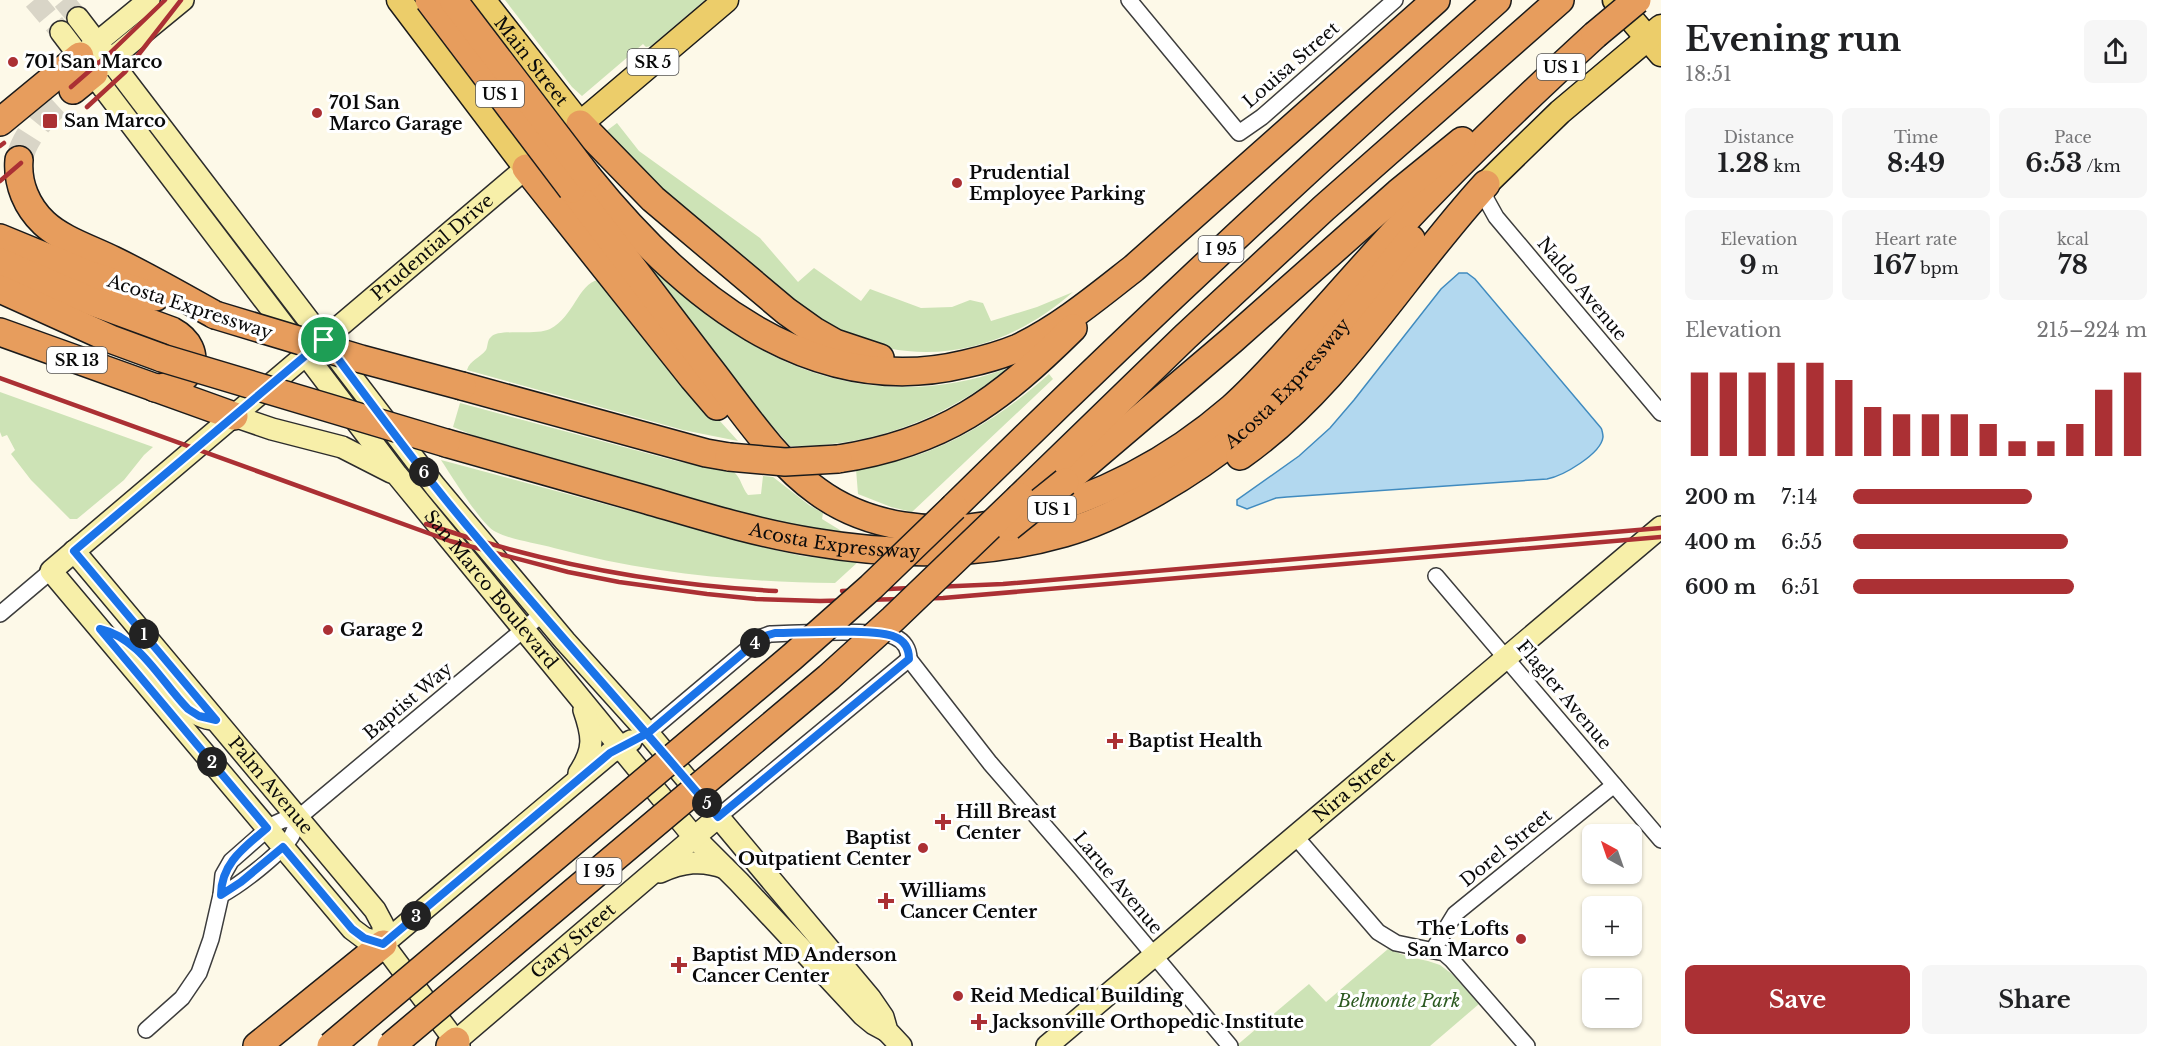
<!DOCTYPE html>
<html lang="en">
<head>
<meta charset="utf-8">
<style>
  :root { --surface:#fff; --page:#f6f6f6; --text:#202124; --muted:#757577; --accent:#ab3034 }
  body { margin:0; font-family:"Libre Baskerville",serif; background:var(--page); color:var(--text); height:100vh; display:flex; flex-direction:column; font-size:22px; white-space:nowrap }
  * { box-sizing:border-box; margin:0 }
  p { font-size:20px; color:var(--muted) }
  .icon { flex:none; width:33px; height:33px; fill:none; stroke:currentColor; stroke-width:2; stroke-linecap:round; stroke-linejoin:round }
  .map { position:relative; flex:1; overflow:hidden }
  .side { display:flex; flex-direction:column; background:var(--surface); width:510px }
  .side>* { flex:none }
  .needle { width:39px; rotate:320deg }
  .controls { position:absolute; left:1582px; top:824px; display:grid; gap:12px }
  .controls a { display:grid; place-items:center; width:60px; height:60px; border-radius:9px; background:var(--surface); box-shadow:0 2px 4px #0004; font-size:30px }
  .pin { position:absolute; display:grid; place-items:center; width:51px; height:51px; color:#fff; margin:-26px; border:3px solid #fff; border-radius:50%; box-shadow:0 2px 6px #0007 }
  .km { position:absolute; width:30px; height:30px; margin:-15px; border-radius:50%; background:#222; color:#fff; font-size:16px; line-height:30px; text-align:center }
  .round { display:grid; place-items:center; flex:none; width:63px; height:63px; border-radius:9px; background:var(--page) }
  .overview { display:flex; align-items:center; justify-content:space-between; height:102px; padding:0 24px }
  h1 { font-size:33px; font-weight:700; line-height:45px }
  .metrics { display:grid; grid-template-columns:repeat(3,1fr); gap:9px; height:102px; padding:6px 24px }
  .metrics div { display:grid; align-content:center; border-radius:9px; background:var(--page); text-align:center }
  .metrics b { font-size:26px; font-weight:700 }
  .metrics small { font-size:16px; font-weight:400 }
  .metrics p { font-size:16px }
  .chart { height:168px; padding:12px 24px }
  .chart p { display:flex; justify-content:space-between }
  .chart svg { width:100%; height:108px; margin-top:6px; stroke:var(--accent); stroke-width:6 }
  .button { display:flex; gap:12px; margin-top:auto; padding:12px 24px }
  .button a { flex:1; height:69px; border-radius:9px; background:var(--accent); color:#fff; font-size:24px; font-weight:700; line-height:69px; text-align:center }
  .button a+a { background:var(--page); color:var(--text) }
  ul { padding:0 24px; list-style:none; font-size:20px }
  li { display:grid; grid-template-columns:96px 72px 1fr; align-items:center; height:45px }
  li i { height:15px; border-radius:8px; background:var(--accent) }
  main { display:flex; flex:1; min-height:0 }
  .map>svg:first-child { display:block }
  .green { fill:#cde3b6 }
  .water { fill:#b2d8ef; stroke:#408bbf; stroke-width:1.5 }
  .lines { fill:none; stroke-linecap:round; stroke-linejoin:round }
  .secondary-tunnel { stroke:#d9d5c7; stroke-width:21; stroke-dasharray:21 10; stroke-linecap:butt }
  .highway-tunnel { stroke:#d9d5c7; stroke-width:27; stroke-dasharray:27 14; stroke-linecap:butt }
  .street-casing { stroke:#3d3d3d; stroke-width:18 }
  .secondary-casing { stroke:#2c2c2c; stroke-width:24 }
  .primary-casing { stroke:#1b1b1b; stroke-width:27 }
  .highway-casing { stroke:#1b1b1b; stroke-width:30 }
  .street { stroke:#fff; stroke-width:15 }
  .secondary { stroke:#f7efa9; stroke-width:21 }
  .primary { stroke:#eccd6a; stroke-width:24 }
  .highway { stroke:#e79d5d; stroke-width:27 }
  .rail { stroke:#ab3034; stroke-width:4.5 }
  .highway-bridge-casing { stroke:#1b1b1b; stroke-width:30; stroke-linecap:butt }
  .highway-bridge { stroke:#e79d5d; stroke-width:27 }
  .route-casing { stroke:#fff; stroke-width:12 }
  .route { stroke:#1a73e8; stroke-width:8 }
  .poi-dot { fill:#ab3034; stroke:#fff; stroke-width:2 }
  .labels { text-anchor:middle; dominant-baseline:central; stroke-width:6; stroke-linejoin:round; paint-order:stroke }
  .shield { fill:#fff; stroke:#545454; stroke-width:1.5 }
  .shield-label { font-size:16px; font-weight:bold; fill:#0a0a0a }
  .poi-label { font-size:18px; font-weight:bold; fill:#0a0a0a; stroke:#fff; text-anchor:start }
  .street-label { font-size:18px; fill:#0a0a0a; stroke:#fff }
  .park-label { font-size:18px; font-style:italic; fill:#2c5a21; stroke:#fff }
</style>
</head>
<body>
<main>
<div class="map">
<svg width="1661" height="1046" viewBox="0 0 1661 1046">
  <rect width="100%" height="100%" fill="#fdf9e8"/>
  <g class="green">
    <polygon points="505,0 705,0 651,46 646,47 643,44 582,96 572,87"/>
    <path d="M 617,123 L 639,151 L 760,238 L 798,282 L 814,268 L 861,301 L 870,289 L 921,308 L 952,307 L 970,300 L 983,303 L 991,321 L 1037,307 L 1073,292 C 1009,348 931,369 850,337 C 842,333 832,331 825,327 C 807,317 782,291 765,277 C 718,237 670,197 623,157 L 605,132 Z"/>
    <path d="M 636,252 C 675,287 716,325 762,350 C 836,391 926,399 1005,369 L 1006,371 C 939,420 873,447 790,446 L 749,399 Z"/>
    <path d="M 598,280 L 654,348 L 738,441 L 683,430 L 467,370 C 470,360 480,358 486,350 C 488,346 487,340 491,337 C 498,328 535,336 550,329 C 574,317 578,284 598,280 Z"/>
    <path d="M 1049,374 L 1053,379 L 912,512 L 891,507 L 858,494 L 856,469 C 875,465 896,462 915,456 C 965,439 1009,410 1049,374 Z"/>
    <polygon points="0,392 153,447 144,455 124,480 77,519 70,519 31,480 11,454 15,450 7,435 2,437 0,432"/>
    <path d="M 460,403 L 676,461 L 734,472 C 741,478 742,488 748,495 L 761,494 L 763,476 L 773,477 L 809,505 L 823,513 L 822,519 L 848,535 L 777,525 L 480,438 L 453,427 Z"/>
    <path d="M 441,460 L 771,549 L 802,556 L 858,562 L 835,583 C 740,582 646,573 554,548 C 536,543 512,540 496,532 C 482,526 451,475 441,460 Z"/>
    <polygon points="1388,949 1409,957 1428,961 1440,965 1452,974 1479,1004 1430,1046 1236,1046 1309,984 1326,1002"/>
  </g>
  <path class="water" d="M 1459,273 L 1467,273 L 1475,279 L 1601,428 C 1602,429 1603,435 1603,437 C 1601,454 1563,476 1547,479 L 1287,497 L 1276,498 L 1247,509 L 1237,505 L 1237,500 L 1299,456 L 1330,428 L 1354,400 L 1441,289 Z"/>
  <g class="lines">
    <g class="secondary-tunnel">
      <polyline points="34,0 61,32"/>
      <polyline points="63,0 78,18"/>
    </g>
    <path class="highway-tunnel" d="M 19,160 C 26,130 51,109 73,90"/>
    <defs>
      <g id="street">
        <polyline points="1129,0 1239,133 1262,117 1395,0"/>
        <polyline points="1486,184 1486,199 1496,217 1661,413"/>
        <polyline points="1436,576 1661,840"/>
        <polyline points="0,614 51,571"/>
        <polyline points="909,659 990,763 1081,868 1230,1046"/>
        <path d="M 648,733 L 762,637 L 770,634 C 793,633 879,629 895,637 C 904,641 909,649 909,659"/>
        <polyline points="718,817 909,659"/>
        <polyline points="1295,836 1378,932 1396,943 1444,953 1452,960 1527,1046"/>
        <path d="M 221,895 C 240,885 276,857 289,840 C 294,834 296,826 298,818 L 542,614"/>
        <polyline points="1433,950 1455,914 1614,785"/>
        <polyline points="146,1030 182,998 199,973 211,939 221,895 223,875 231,861 272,825 283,820 298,818"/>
      </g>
      <g id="secondary">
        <polyline points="78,18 435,486 565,641 648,733 870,998 883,1017 887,1031 901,1046"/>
        <path id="s1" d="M 61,32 L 397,475 L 694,837 L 739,882 L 863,1015 L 874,1024 L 887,1031"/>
        <polyline points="88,50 149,0"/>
        <polyline points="100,68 183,0"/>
        <polyline points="234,416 272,429 342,447 391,472"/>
        <path id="s2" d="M 74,551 L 375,910 L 383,925 L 383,944"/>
        <path d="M 137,650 C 156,672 181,714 211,719"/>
        <path d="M 579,773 C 595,749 593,736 584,710"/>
        <path d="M 660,872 C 682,862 702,859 725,868"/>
        <polyline points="383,944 610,753 631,741"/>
        <path id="s3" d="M 456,1041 L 718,817"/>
        <path id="s4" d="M 459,1046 L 383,944 L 364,938 L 352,929 L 51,571 L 526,168"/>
        <path id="s5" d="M 1047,1046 L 1661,527"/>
      </g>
      <g id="primary">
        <polyline points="399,0 526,168 540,157"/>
        <path id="s6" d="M 483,0 L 580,124"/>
        <polyline points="1615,0 1661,54"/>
        <polyline points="567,135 726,0"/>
        <polyline points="1486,184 1560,112 1661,27"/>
      </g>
      <g id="highway">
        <polyline points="73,90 94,73"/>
        <polyline points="0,122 80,56"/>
        <polyline points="580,124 653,199 786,311 814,331 835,343 880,358"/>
        <path d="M 19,160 C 17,184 27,207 44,223 C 62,240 91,249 113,260 C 148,277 181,296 215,315"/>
        <polyline points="526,168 693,378 717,406"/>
        <path d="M 588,177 C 680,291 808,402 965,364 C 983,360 1001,355 1018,348 C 1060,328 1097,297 1134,268 L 1436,0"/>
        <path d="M 572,189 C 618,248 663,308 709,368 C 741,409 775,461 817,491 C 867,528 936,536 995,524 C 1083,506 1164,467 1232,408 C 1261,382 1286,353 1312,324 C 1347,285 1382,245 1418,207 C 1475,147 1534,91 1595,35"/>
        <polyline points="0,238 85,273 156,297"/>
        <path d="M 0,262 L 93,302 L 172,331 C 207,350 192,388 155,388"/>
        <polyline points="0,289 113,340 162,358"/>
        <polyline points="0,332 234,416"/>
        <polyline points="462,386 706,453 729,457"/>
        <path id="s7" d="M 446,443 C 513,462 580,481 647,500 C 702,516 756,533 813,542 C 895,556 983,556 1064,533 C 1121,517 1195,472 1241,434 C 1306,378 1357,306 1411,239"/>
        <path d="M 1240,456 C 1341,385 1403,274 1486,184"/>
        <path d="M 838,459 C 944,443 999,401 1073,328"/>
        <polyline points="1065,482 1232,340 1398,193 1462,141"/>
        <polyline points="1020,497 1185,337 1324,208 1560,0"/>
        <path d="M 954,507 C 1131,333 1311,164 1497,0"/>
        <polyline points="257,1046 383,944"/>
        <polyline points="450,1046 456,1041"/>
      </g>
    </defs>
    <use href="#street" class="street-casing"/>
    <use href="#secondary" class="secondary-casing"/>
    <use href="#primary" class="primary-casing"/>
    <use href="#highway" class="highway-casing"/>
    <use href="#street" class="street"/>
    <use href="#secondary" class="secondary"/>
    <use href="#primary" class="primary"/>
    <use href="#highway" class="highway"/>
    <g class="rail">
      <polyline points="71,87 110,53 165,0"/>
      <polyline points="87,107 125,72 181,0"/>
      <polyline points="0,146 4,143"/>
      <polyline points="0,181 21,163"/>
      <polyline points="0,378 450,541 568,572 619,582 707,594 756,599 820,601 943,598 1661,537"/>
      <path d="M 426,524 C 538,562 657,585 776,591"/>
      <polyline points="842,591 1003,584 1661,528"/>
    </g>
    <defs>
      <g id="highway-bridge">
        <polyline points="429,0 572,189"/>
        <polyline points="453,0 588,177"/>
        <polyline points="1595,35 1637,0"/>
        <polyline points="215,315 361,359 462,386"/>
        <polyline points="162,358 446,443"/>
        <polyline points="729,457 785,462 838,459"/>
        <polyline points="1009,527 1065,482"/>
        <polyline points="331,1046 792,657 871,587 954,507"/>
        <polyline points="391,1046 829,677 893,619 1020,497"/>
      </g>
    </defs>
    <use href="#highway-bridge" class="highway-bridge-casing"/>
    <use href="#highway-bridge" class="highway-bridge"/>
  </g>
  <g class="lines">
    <defs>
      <path id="route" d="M 324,340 L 74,551 L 216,720 L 199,716 L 188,709 C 161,682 140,638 100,629 L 267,828 C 245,847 221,863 221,895 L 241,882 L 283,847 L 352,929 L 364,938 L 383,944 L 610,753 L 648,733 L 762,637 L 775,633 C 799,633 878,628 895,637 C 905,641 909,649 909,659 L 718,817 C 640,724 558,634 480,541 C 425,477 375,408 324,340"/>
    </defs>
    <use href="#route" class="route-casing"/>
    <use href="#route" class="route"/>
  </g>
  <g class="poi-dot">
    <circle cx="13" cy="62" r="6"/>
    <circle cx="317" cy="113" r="6"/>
    <rect x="42" y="113" width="16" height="16" rx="3"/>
    <circle cx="957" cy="183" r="6"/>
    <circle cx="328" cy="630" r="6"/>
    <path d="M1112 732h6v6h6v6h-6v6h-6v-6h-6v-6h6z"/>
    <path d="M940 813h6v6h6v6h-6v6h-6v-6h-6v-6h6z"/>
    <circle cx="923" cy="848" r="6"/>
    <path d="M883 892h6v6h6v6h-6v6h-6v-6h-6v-6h6z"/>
    <circle cx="1521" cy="939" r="6"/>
    <path d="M676 956h6v6h6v6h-6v6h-6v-6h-6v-6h6z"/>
    <circle cx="958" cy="996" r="6"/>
    <path d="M976 1013h6v6h6v6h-6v6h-6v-6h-6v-6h6z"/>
  </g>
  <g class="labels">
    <g class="shield">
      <rect x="627.5" y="49" width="51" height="26" rx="4.5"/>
      <rect x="1537" y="54" width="48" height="26" rx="4.5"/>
      <rect x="476" y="81" width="48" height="26" rx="4.5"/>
      <rect x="1198.5" y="236" width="45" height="26" rx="4.5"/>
      <rect x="47" y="347" width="60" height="26" rx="4.5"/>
      <rect x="1028" y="496" width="48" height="26" rx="4.5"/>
      <rect x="576.5" y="858" width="45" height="26" rx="4.5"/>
    </g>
    <g class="shield-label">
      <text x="653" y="62">SR 5</text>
      <text x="1561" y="67">US 1</text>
      <text x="500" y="94">US 1</text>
      <text x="1221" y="249">I 95</text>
      <text x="77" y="360">SR 13</text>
      <text x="1052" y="509">US 1</text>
      <text x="599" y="871">I 95</text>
    </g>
    <g class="poi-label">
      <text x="25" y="62">701 San Marco</text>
      <text x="329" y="103">701 San<tspan x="329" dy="21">Marco Garage</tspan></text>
      <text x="64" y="121">San Marco</text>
      <text x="969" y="173">Prudential<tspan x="969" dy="21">Employee Parking</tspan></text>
      <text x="340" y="630">Garage 2</text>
      <text x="1128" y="741">Baptist Health</text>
      <text x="956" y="812">Hill Breast<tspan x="956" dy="21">Center</tspan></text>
      <text x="911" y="838" text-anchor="end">Baptist<tspan x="911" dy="21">Outpatient Center</tspan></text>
      <text x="900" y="891">Williams<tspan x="900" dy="21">Cancer Center</tspan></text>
      <text x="1509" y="929" text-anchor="end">The Lofts<tspan x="1509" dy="21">San Marco</tspan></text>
      <text x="692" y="955">Baptist MD Anderson<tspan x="692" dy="21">Cancer Center</tspan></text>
      <text x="970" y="996">Reid Medical Building</text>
      <text x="992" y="1022">Jacksonville Orthopedic Institute</text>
    </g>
    <g class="street-label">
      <text stroke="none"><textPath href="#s6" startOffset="78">Main Street</textPath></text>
      <text transform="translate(1291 65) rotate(-41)">Louisa Street</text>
      <text stroke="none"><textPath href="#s4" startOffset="1130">Prudential Drive</textPath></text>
      <text transform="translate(1582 289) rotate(50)">Naldo Avenue</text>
      <text transform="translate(190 307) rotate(18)">Acosta Expressway</text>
      <text stroke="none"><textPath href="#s7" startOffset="906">Acosta Expressway</textPath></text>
      <text stroke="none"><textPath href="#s7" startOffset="402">Acosta Expressway</textPath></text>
      <text stroke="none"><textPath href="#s1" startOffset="704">San Marco Boulevard</textPath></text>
      <text transform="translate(1564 695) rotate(50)">Flagler Avenue</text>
      <text transform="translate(408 701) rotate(-40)">Baptist Way</text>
      <text stroke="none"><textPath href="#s2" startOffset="306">Palm Avenue</textPath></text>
      <text stroke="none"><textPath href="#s5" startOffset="402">Nira Street</textPath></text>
      <text transform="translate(1506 848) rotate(-39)">Dorel Street</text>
      <text transform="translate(1118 883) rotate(50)">Larue Avenue</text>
      <text stroke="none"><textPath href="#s3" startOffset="154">Gary Street</textPath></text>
    </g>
    <g class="park-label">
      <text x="1399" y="1001">Belmonte Park</text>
    </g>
  </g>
</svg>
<div class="controls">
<a><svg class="needle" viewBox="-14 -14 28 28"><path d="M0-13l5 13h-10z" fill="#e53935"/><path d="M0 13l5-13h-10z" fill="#757577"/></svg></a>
<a>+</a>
<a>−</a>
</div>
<div class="pin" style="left:324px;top:340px;background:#1e9e55"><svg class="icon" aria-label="arrive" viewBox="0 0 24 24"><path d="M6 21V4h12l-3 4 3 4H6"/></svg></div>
<b class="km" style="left:144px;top:634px">1</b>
<b class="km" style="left:212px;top:762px">2</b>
<b class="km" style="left:416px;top:916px">3</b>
<b class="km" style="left:755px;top:643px">4</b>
<b class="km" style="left:707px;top:803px">5</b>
<b class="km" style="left:424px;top:472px">6</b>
</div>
<section class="side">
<div class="overview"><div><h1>Evening run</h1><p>18:51</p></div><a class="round"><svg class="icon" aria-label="share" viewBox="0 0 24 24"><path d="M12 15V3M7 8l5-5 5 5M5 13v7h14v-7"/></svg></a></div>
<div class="metrics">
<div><p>Distance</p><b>1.28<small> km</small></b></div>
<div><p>Time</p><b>8:49</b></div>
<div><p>Pace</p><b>6:53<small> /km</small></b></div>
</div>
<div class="metrics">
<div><p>Elevation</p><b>9<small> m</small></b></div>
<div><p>Heart rate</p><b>167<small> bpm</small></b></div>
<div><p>kcal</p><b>78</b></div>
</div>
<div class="chart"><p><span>Elevation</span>215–224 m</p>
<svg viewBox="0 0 160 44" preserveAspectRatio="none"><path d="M5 44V10M15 44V10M25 44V10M35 44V6M45 44V6M55 44V13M65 44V24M75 44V27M85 44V27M95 44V27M105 44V31M115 44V38M125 44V38M135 44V31M145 44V17M155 44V10"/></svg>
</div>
<ul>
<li><b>200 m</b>7:14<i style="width:61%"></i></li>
<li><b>400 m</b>6:55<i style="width:73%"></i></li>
<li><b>600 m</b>6:51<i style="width:75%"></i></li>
</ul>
<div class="button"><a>Save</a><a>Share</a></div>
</section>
</main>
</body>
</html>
